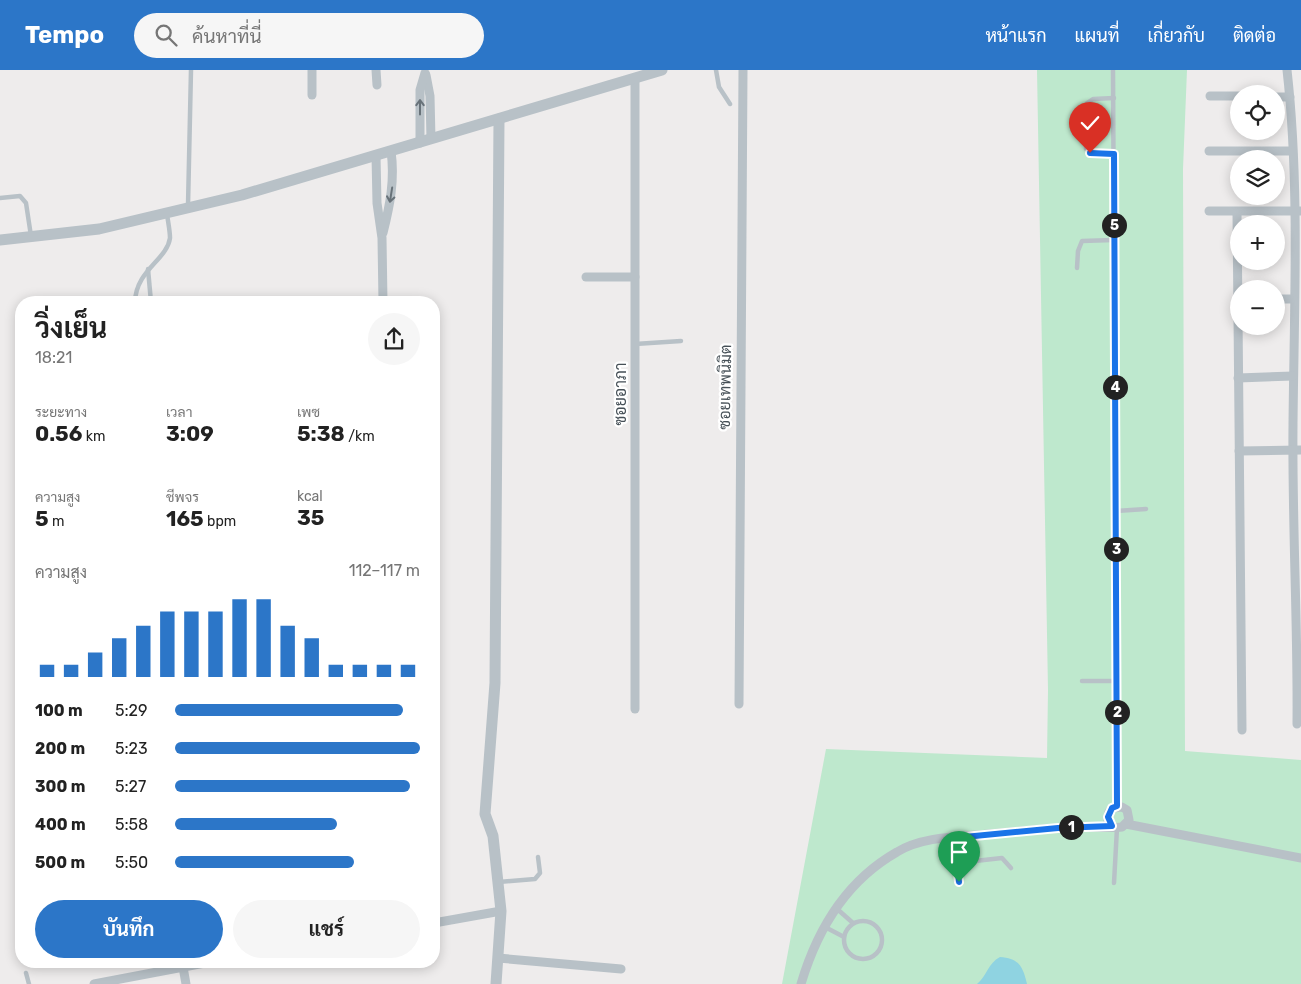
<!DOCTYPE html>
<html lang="th">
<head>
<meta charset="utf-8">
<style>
  :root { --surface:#fff; --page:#f6f6f6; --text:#222; --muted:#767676; --accent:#2c76c8 }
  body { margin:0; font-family:Rubik,Sarabun,sans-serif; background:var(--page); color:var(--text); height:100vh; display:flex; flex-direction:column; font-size:19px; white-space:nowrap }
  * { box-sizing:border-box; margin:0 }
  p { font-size:16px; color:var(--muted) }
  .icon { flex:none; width:28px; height:28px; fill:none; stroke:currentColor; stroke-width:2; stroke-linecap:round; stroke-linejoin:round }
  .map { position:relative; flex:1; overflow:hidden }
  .side { position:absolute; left:15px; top:226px; width:425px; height:672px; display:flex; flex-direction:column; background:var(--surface); border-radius:20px; box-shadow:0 2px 12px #0003 }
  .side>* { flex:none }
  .tools { position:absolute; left:1230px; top:15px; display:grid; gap:10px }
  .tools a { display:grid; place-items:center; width:55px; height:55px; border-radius:50%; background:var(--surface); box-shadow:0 2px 12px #0003; font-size:25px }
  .pin { position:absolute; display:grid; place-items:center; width:42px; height:42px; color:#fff; margin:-51px -21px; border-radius:50% 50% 50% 0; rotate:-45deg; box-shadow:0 0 5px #0007 }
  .pin .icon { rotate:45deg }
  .km { position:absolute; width:25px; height:25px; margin:-12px; border-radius:50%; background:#222; color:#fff; font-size:14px; line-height:25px; text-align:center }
  .round { display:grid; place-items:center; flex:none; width:52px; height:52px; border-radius:26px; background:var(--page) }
  .overview { display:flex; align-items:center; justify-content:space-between; height:85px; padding:0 20px }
  h1 { font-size:28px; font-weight:700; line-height:38px }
  .figures { display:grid; grid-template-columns:repeat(3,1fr); gap:8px; height:85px; padding:5px 20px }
  .figures div { display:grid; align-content:center }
  .figures b { font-size:21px; font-weight:700 }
  .figures small { font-size:14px; font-weight:400 }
  .figures p { font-size:14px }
  .chart { height:140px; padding:10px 20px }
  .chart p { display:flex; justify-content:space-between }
  .chart svg { width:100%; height:90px; margin-top:5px; stroke:var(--accent); stroke-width:6 }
  .action { display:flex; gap:10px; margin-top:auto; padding:10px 20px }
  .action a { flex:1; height:58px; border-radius:30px; background:var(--accent); color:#fff; font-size:20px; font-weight:700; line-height:58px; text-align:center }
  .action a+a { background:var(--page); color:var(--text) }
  ul { padding:0 20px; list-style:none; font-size:16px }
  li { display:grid; grid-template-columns:80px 60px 1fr; align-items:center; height:38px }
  li i { height:12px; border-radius:6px; background:var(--accent) }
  header { display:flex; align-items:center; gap:30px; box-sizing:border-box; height:70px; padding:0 25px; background:var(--accent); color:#fff }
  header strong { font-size:24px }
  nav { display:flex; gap:28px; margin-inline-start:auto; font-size:18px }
  .search { width:350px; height:45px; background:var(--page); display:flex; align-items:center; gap:12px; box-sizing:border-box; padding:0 18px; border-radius:28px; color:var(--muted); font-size:19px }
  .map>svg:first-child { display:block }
  .green { fill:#bee8cd }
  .water { fill:#8fd3e1 }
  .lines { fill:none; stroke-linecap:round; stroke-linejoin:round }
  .service { stroke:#b8c1c7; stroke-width:4.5 }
  .minor { stroke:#b8c1c7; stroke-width:9 }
  .tertiary { stroke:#b8c1c7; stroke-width:11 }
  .oneway { stroke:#687279 }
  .route-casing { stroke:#fff; stroke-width:10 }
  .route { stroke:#1a73e8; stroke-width:6 }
  .labels { text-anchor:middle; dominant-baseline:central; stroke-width:4.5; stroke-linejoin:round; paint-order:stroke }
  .street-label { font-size:16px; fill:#465057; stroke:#fff }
</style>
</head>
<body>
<header>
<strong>Tempo</strong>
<div class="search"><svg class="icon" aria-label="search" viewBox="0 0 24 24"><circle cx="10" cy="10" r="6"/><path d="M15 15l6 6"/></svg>ค้นหาที่นี่</div>
<nav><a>หน้าแรก</a><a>แผนที่</a><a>เกี่ยวกับ</a><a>ติดต่อ</a></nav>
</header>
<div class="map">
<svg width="1301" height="914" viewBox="0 0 1301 914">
  <rect width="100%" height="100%" fill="#eeecec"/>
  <polygon class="green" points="1037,0 1187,0 1183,99 1185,681 1301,690 1301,914 782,914 826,679 1047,688 1048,620"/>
  <path class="water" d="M 1000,887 C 1019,888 1023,897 1027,914 L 977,914 C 987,906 988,893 1000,887 Z"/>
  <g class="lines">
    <g class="service">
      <polyline points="716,0 719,17 730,34"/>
      <polyline points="1113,0 1117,736"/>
      <polyline points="1114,28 1093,29 1087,33 1086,79 1090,83 1114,84"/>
      <polyline points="0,128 20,126 26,133 31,166"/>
      <polyline points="188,136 191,0"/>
      <polyline points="1077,198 1078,181 1082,171 1113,170"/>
      <polyline points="148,199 151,232"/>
      <path d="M 135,232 C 136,200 167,190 170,168 C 170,161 168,152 167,144"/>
      <polyline points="635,274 681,271"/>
      <polyline points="1116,441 1146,439"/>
      <polyline points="1082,611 1117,611"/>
      <polyline points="954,768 959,812"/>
      <polyline points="957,793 1002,788 1011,798"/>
      <polyline points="499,812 535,809 540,803 538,787"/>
      <polyline points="1114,813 1117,758"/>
      <polyline points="836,838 853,853"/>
      <circle cx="863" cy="870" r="19"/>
      <polyline points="825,857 844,867"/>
      <polyline points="26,903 29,914"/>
    </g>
    <g class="minor">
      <polyline points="376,0 377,15"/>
      <path d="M 1287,0 C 1300,115 1294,239 1293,355 C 1292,455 1298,555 1297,654"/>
      <polyline points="426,5 430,26 431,69"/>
      <polyline points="635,9 635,639"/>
      <polyline points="312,25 312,0"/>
      <polyline points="1210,26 1239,26"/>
      <polyline points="1276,27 1290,27"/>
      <polyline points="420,73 420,20 425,3"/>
      <polyline points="1209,81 1292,81"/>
      <polyline points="376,86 377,133 382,168 383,232"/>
      <polyline points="1209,141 1301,141"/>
      <polyline points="1237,143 1242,660"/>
      <path d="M 383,163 C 390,135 395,110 391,81"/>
      <polyline points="586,207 635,207"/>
      <polyline points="1276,229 1293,229"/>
      <polyline points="1238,308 1293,306"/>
      <polyline points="1239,381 1301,380"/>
      <polyline points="739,634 743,0"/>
      <polyline points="1126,754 1301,788"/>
      <polyline points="434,853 501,841"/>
      <polyline points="498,888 621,899"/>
      <polyline points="183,897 186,914"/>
      <polyline points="94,914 210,892"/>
      <path d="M 801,914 C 817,860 846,811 897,782 C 923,766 960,767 989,764 C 1018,762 1047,758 1077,757 C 1092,756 1108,759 1122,757 L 1129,750 L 1127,740 L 1122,737 L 1112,738 L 1109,742 L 1108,752 L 1112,756"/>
    </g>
    <g class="tertiary">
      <polyline points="0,170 99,159 242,125 662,0"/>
      <polyline points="496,914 501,841 493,766 485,744 495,613 499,49"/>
    </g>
  </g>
  <defs><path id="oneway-shaft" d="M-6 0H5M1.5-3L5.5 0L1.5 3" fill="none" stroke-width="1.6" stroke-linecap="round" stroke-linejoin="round" transform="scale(1.25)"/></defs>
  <g class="oneway">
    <use href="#oneway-shaft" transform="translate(420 37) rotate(-90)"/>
    <use href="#oneway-shaft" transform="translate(391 125) rotate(99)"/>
  </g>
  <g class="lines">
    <defs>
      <polyline id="route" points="959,812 954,768 1058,758 1112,756 1108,747 1112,738 1117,736 1114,84 1090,83"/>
    </defs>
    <use href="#route" class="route-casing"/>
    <use href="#route" class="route"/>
  </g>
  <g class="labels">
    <g class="street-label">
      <text transform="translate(725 317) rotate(-89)">ซอยเทพนิมิต</text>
      <text transform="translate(620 324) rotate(-90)">ซอยอาภา</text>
    </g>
  </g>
</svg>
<div class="tools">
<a><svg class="icon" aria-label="locate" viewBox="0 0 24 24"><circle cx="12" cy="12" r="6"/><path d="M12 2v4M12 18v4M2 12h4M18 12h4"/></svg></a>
<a><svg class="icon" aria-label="layers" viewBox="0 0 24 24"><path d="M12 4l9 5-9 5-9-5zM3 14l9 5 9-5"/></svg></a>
<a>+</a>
<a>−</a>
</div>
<div class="pin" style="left:959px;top:812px;background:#1e9e55"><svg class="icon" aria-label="arrive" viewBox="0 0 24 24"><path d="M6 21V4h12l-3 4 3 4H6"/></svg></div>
<div class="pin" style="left:1090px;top:83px;background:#d93025"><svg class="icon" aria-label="check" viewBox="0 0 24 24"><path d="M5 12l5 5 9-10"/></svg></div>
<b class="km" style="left:1071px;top:757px">1</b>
<b class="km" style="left:1117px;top:642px">2</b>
<b class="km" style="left:1116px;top:479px">3</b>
<b class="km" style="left:1115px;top:317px">4</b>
<b class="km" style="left:1114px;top:155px">5</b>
<section class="side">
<div class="overview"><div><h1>วิ่งเย็น</h1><p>18:21</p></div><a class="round"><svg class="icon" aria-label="share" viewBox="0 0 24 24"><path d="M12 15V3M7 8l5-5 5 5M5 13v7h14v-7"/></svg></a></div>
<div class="figures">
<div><p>ระยะทาง</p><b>0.56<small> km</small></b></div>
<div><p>เวลา</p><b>3:09</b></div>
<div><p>เพซ</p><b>5:38<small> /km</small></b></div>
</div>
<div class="figures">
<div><p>ความสูง</p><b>5<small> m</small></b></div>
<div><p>ชีพจร</p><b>165<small> bpm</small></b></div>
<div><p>kcal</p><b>35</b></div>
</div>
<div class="chart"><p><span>ความสูง</span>112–117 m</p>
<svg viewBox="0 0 160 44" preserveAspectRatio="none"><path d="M5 44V38M15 44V38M25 44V32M35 44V25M45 44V19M55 44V12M65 44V12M75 44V12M85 44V6M95 44V6M105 44V19M115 44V25M125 44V38M135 44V38M145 44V38M155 44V38"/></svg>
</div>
<ul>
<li><b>100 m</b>5:29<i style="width:93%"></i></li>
<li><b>200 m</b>5:23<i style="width:100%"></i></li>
<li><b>300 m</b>5:27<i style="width:96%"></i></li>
<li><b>400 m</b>5:58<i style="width:66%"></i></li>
<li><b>500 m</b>5:50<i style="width:73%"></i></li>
</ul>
<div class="action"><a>บันทึก</a><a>แชร์</a></div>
</section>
</div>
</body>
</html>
